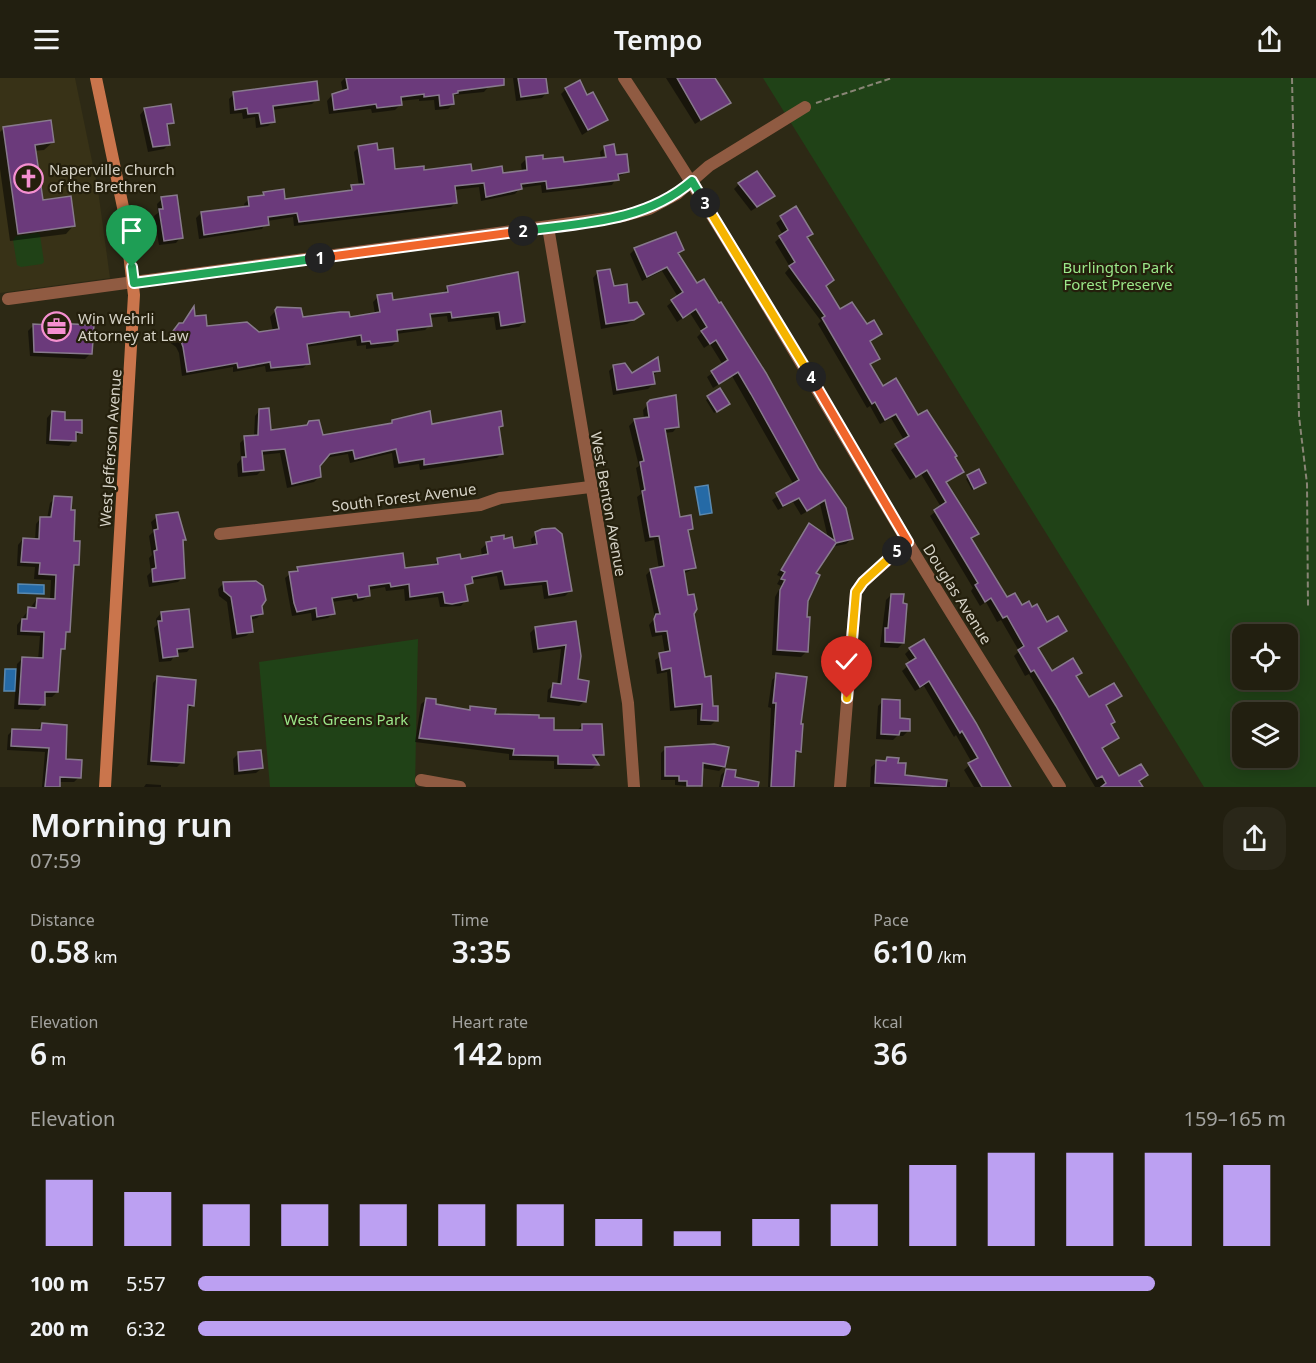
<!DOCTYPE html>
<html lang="en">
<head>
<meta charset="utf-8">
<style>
  :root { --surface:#221f10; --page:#2a2719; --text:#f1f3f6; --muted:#a2a29f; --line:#3f3d30; --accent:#bca0f2 }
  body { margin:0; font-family:"Noto Sans",sans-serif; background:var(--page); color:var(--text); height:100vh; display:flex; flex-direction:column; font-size:22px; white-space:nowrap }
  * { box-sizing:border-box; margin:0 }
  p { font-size:20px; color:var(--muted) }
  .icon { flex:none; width:33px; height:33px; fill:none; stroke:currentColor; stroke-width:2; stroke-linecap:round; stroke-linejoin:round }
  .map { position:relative; height:709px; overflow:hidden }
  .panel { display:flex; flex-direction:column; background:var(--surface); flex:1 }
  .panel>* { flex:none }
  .tools { position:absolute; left:1232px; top:546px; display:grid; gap:12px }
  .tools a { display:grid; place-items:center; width:66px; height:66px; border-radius:12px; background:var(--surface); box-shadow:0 3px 15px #0003,0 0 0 2px var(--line); font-size:30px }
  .pin { position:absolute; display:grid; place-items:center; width:51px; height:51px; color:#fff; margin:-62px -26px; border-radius:50% 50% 50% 0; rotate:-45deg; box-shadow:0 0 6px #0007 }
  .pin .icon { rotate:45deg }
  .km { position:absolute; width:30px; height:30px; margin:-15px; border-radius:50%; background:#222; color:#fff; font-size:16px; line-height:30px; text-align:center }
  .round { display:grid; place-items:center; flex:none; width:63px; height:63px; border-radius:18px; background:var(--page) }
  .headline { display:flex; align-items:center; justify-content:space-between; height:102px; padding:0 30px }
  h1 { font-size:33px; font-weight:600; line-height:45px }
  .stats { display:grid; grid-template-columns:repeat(3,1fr); gap:9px; height:102px; padding:6px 30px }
  .stats div { display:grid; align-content:center }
  .stats b { font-size:30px; font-weight:600 }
  .stats small { font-size:16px; font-weight:400 }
  .stats p { font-size:16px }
  .chart { height:168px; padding:12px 30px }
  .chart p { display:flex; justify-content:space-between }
  .chart svg { width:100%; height:108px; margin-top:6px; stroke:var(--accent); stroke-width:6 }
  ul { padding:0 30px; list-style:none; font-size:20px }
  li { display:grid; grid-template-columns:96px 72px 1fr; align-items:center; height:45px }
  li i { height:15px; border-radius:8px; background:var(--accent) }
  header { display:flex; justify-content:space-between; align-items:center; height:78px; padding:0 30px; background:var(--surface); font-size:27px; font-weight:600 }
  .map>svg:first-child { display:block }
  .built { fill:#383217 }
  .green { fill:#204217; fill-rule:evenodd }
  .water { fill:#256aa6; stroke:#5a89b0; stroke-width:1.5 }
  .shadow { fill:#0007; fill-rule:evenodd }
  .building { fill:#6b3a7b; stroke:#887a8d; stroke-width:1.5 }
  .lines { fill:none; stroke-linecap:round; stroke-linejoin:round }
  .path { stroke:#888575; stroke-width:2; stroke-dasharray:6 3; stroke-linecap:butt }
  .street { stroke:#905b42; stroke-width:12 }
  .secondary { stroke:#ca754c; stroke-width:12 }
  .split-1-casing { stroke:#fff; stroke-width:12 }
  .split-2-casing { stroke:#fff; stroke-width:12 }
  .split-3-casing { stroke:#fff; stroke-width:12 }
  .split-4-casing { stroke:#fff; stroke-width:12 }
  .split-5-casing { stroke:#fff; stroke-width:12 }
  .split-6-casing { stroke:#fff; stroke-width:12 }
  .split-1 { stroke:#22a559; stroke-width:8 }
  .split-2 { stroke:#f0652b; stroke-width:8 }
  .split-3 { stroke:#22a559; stroke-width:8 }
  .split-4 { stroke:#f5b400; stroke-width:8 }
  .split-5 { stroke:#f0652b; stroke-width:8 }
  .split-6 { stroke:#f5b400; stroke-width:8 }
  .labels { text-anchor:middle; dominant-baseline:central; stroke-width:4.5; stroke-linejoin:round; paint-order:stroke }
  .poi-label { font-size:15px; fill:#d5d2c6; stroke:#241f0c; text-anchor:start }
  .park-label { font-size:15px; fill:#9be789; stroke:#241f0c }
  .street-label { font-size:15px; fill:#d5d2c6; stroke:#241f0c }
</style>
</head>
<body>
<header><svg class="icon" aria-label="menu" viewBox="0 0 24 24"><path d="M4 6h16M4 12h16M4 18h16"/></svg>Tempo<svg class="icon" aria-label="share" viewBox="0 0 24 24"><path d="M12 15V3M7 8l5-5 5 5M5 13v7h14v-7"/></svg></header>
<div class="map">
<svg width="1316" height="709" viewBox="0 0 1316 709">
  <rect width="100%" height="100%" fill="#2d2915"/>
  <polygon class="built" points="0,0 75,0 98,112 110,200 0,215"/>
  <g class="green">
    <path d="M 763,0 L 1316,0 L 1316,709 L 1204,709 ZM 1242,556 L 1287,556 L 1287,602 L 1242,602 ZM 1242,634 L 1287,634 L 1287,680 L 1242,680 Z"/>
    <polygon points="38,155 40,157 44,184 42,186 21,189 17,187 13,162 16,158"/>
    <polygon points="418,561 415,709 270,709 259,584"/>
  </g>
  <g class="water">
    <polygon points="708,407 712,435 700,437 695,409"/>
    <polygon points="18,506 44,507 44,516 18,515"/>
    <polygon points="5,591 16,591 15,613 4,613"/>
  </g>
  <g class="shadow">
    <polygon points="345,0 506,0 488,2 489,8 484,14 454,17 453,26 448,31 435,32 434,22 419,23 419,21 400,23 400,27 395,32 372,35 371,31 329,36 327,23 332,17 343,14 341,4"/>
    <polygon points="513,0 545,0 547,14 542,20 516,23"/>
    <polygon points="666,0 714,0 729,25 695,46"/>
    <polygon points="566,11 587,19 606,42 582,57 561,16"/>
    <polygon points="234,16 317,21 312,26 272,32 274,43 268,48 256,50 255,39 243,41 242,35 230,36 229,21"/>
    <polygon points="145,31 173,44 167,49 169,66 164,71 148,74 140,37"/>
    <polygon points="4,50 53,64 44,72 34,73 41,124 74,147 66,156 10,163 0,91 0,54"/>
    <path d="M 359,69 L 376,73 L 394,93 L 502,97 L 522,94 L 521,86 L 526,81 L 563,86 L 601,81 L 600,74 L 605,69 L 628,94 L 617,99 L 612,107 L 542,115 L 541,107 L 520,110 L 515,116 L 481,123 L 479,109 L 454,112 L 456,124 L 451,129 L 294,148 L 293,139 L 267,143 L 262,151 L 199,161 L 196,140 L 201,135 L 245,130 L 244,126 L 249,121 L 261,119 L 264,116 L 284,123 L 346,114 L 352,109 L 359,108 L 354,74 ZM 603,71 L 606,71 L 608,86 L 605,86 Z"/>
    <polygon points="739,106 773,118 751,133 734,111"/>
    <polygon points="162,121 181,159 176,165 159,167 154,138 158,135 157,126"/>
    <polygon points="796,130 811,155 806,160 833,202 825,209 840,233 880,256 869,264 878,280 869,288 883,310 917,339 954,379 962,394 945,405 977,455 970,462 1007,521 1047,547 1065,552 1037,571 1051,595 1080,595 1075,599 1088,621 1120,618 1105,628 1110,647 1117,660 1101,671 1118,700 1146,697 1138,704 1141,709 1095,709 1029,596 1025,598 1014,578 1019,573 1001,542 997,544 986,524 980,528 971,513 973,510 930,438 941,429 921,396 910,402 891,372 904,362 891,340 880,346 870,328 867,330 818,246 821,243 785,195 790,189 775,164 783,157 776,145"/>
    <polygon points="635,171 683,172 678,177 851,461 846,466 831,469 814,496 806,523 806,574 801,579 772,577 775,519 781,508 777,506 781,499 777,497 809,447 828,460 820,426 801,437 793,424 778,432 772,422 794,407 732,298 713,310 707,299 723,287 710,266 704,270 697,259 702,254 690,235 677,244 667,228 678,219 662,193 642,203 630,176"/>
    <polygon points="598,194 628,226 642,236 637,241 627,246 601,251 593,200"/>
    <polygon points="448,209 524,244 519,249 496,252 494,239 448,244 447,238 429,240 430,247 425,252 396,256 397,263 392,268 366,271 366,267 357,268 356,262 306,269 309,285 303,290 266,294 265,288 233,294 233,289 182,298 179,275 176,269 169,264 169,260 192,232 194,240 206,249 259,256 273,253 270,239 278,230 301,241 349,241 375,236 373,224 378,219 391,223 443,215"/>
    <polygon points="33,248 90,276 85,281 30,278 28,253"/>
    <polygon points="614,288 631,297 659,293 652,298 653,306 648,311 613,317 609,293"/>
    <polygon points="720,312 726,328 714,335 706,322"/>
    <polygon points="651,323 678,348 673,354 664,355 679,441 692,451 687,455 695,490 683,496 704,600 716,642 711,647 697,647 697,631 670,633 667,594 657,596 655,582 665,576 662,557 652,559 649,547 655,540 646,497 651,492 659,491 654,462 645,464 637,419 641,416 636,390 639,388 629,348 634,343 644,341 643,332"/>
    <polygon points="260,332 269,354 322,358 389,347 393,343 431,348 501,348 498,351 502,375 497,380 420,392 419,386 394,390 392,375 350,385 348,376 325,380 318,388 319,399 314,404 287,410 280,375 261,377 262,392 257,397 238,399 237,386 241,381 240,365 245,360 254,359 255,338"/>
    <polygon points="52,334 80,354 69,368 46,366 47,340"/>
    <polygon points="978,393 982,407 972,412 966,401"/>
    <polygon points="55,420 77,487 73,491 68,554 64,558 63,570 59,575 57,614 52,619 44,619 43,627 38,632 14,631 17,586 22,581 38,582 40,558 17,557 17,547 37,521 50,522 51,502 34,501 35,489 17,488 18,467 23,461 35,462 36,446 41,440 47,441 50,425"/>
    <polygon points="157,439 184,461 181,464 183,499 178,504 149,509 147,498 151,494 149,480 152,477 149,458 153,454 151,444"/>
    <polygon points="536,456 570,513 565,518 544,521 542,507 500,512 497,498 471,502 464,511 466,522 461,528 440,529 438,519 405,523 404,511 386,513 385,509 368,512 369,517 363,522 353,524 352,521 332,524 333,535 328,540 312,543 311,535 292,538 285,500 298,490 403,492 432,487 438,482 459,483 482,479 481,471 492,461 503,463 513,472 532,468 531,461"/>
    <polygon points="223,506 261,528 262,535 257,540 250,542 252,553 246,558 232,561 227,524 219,518 218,511"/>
    <polygon points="891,517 903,565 898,570 880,569 886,522"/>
    <polygon points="161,535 192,568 187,574 176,575 171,583 159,584 154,550 157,547 156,541"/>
    <polygon points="575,544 576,603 585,623 579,628 547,624 548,612 553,607 557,608 561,571 533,575 530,555 535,550"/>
    <polygon points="910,571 1009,707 1012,709 974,709 964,692 972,685 956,657 954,659 924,608 915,613 902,593 911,585 905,576"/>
    <polygon points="777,597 799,647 800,673 794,679 792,709 768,709 771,630 768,629 772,602"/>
    <polygon points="158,599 193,627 187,633 182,684 177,689 147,687 153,605"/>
    <polygon points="427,621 434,627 468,633 471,630 494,638 538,641 553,654 577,653 582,647 603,676 594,682 597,686 592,691 554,691 554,683 509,682 509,676 415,664 421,626"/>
    <polygon points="883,623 908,653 903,658 897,658 893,662 876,661 878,628"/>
    <polygon points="42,647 64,682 79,699 74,704 59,704 58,709 42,709 45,674 7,672 8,657 13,652 37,652"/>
    <polygon points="665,671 724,688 719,693 702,690 699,709 675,707 675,702 661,702 661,675"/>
    <polygon points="238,676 262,690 256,695 234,697 233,681"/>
    <polygon points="877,684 897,686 904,698 950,704 950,709 870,709 871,689"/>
    <polygon points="726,692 734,700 746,709 719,709 721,697"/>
    <polygon points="146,706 161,707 161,709 144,709"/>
  </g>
  <g class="building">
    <polygon points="346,0 504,0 504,7 458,13 458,15 453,16 454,26 440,28 439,17 424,19 424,16 401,19 402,27 377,30 376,26 334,32 332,16 348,11"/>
    <polygon points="518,0 546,0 548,15 521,19"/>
    <polygon points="677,0 715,0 731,25 701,42"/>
    <polygon points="580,2 587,17 593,14 608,42 588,52 565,10"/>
    <polygon points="317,3 319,22 273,28 275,44 261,46 259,35 248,36 247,30 235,32 233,14"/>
    <polygon points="171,26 174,45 167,46 170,67 153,69 144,30"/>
    <polygon points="51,42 54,64 35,67 43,122 71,118 75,148 18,156 3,49"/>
    <polygon points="377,65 378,72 393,70 395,91 424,88 424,92 471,86 472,93 502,88 503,95 527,92 526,79 543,77 543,81 563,79 564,84 606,79 604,68 614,66 616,77 627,76 629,94 618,96 619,102 581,107 547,111 546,103 521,106 522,111 486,119 484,105 455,108 457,125 299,144 297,135 268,139 269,147 204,157 201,134 249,128 248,119 264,117 263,114 284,111 285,121 352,112 351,107 364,106 358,68"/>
    <polygon points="757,93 775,118 757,129 738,105"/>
    <polygon points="177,117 183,160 164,163 159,131 163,131 161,119"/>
    <polygon points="796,128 813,156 807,159 834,202 826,208 840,231 852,224 867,246 874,242 882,256 870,263 880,281 870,286 883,308 896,300 918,337 927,332 957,378 955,379 964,394 946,404 979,456 971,460 1007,519 1015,515 1022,527 1029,523 1032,529 1037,526 1047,544 1058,538 1067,553 1038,570 1052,593 1073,580 1082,595 1076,598 1089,619 1114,605 1122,618 1106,627 1115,644 1111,646 1119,660 1102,670 1119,698 1141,686 1148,697 1139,703 1143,709 1101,709 1106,705 1102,698 1097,701 1056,628 1034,592 1031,594 1018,572 1024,568 1007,538 1003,540 991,520 985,524 975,507 978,505 934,432 946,424 927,392 916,399 895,366 909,358 896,336 885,342 875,324 872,326 822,240 825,238 789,188 795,184 779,158 788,152 780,138"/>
    <polygon points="676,154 684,172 678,175 697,205 704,201 719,225 721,224 766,295 819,391 846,430 853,461 836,465 816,495 820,497 808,523 807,539 810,539 808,574 777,572 780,512 785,502 781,501 785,494 781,492 809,445 835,463 825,422 807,433 799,420 783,428 776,415 799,402 751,316 738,294 719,306 711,293 728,282 716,262 710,266 701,253 707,249 696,231 683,240 671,222 683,214 667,189 647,199 634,170"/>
    <polygon points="610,191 614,208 627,206 629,225 637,224 644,236 634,242 606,246 597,193"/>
    <polygon points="518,194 525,244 501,248 499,234 452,240 451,234 430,236 432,248 397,252 398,263 371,266 370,263 362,264 361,257 307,266 310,286 271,290 270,284 238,290 237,285 187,294 183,269 181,263 174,259 173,253 179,245 183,245 194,228 195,238 206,237 207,248 247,244 259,254 279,251 275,232 277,229 301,230 303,239 340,234 349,234 350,239 380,234 377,217 392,215 393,222 448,214 447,208"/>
    <polygon points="51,245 94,247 92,276 34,274 33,246 51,247"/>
    <polygon points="658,279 660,293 653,294 655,306 617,312 613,287 625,285 632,295"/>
    <polygon points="720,310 730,326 717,334 707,318"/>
    <polygon points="676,317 679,349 665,351 680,439 691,437 693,451 688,452 696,490 684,492 688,517 694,516 697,531 694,536 705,599 711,598 713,628 718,628 718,643 701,642 702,626 675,629 671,590 662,592 659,575 670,573 667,553 656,554 654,541 656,536 660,536 650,491 664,488 659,458 650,459 642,413 645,412 640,384 644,383 634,341 649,339 647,325 650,322"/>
    <polygon points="269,330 271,352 307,347 309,343 319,342 323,357 392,345 392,342 430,333 432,346 501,333 503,348 499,349 503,376 424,387 424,381 399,385 396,371 355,381 353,372 330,376 320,388 321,399 292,406 285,371 262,373 264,392 243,394 242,379 246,379 244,358 258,357 259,331"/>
    <polygon points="52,333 65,334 65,342 82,342 82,355 76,354 76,363 50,362"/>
    <polygon points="979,391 986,405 974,411 967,397"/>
    <polygon points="54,418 72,419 71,432 75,432 74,463 80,463 79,487 74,487 70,554 66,554 65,571 61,571 58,614 45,614 45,627 19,626 22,579 43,580 44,554 21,553 22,541 27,541 28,529 36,530 37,520 55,521 56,497 39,496 40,485 21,484 23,460 39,461 40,439 51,439"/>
    <polygon points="178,434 186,462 183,462 185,500 153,504 152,491 156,490 154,473 157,472 154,452 158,451 156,437"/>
    <polygon points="555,450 562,456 572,513 549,517 547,503 505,507 502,493 472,499 473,505 465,507 468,523 452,526 445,525 443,514 410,519 409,506 391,509 390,505 369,508 370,518 358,520 357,516 332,520 335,536 317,539 316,530 297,534 294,525 289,494 298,493 297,489 403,475 405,490 438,486 437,480 460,476 461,481 488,476 486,464 492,463 491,459 504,457 504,461 512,459 514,470 537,466 535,454 542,451"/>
    <polygon points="256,503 263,508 266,522 262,528 263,536 251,538 253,554 237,556 231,519 224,513 223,504"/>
    <polygon points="891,516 904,516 903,525 907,526 904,565 885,564 885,550 888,550"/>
    <polygon points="189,531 193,569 177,571 178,578 163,580 158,543 162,543 161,534"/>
    <polygon points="576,543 581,578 578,601 589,603 586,624 551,619 553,605 561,606 566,567 538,571 535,549"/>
    <polygon points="924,561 976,645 1011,709 982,709 968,685 978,680 962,653 960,655 929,603 920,609 906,586 916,580 909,570"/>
    <polygon points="776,595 807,599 801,646 803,646 801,674 796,673 794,709 771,709 776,625 773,625"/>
    <polygon points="157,598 196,602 194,628 188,627 184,685 151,683"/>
    <polygon points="426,620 436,621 436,626 470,632 470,628 496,631 495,636 539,637 539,640 554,640 554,652 582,652 582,646 602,646 604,677 593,677 599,687 558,686 558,678 513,677 514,671 419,660"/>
    <polygon points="882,621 900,622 900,640 910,641 910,653 900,653 899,657 881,656"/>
    <polygon points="42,645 67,647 66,681 82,682 81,700 60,699 60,709 45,709 49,670 11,668 12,651 41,652"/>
    <polygon points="714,666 729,669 725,689 703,685 702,708 687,708 687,703 679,703 679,698 665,698 665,669"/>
    <polygon points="261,672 263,690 239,693 238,674"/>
    <polygon points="887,679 899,680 898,685 906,685 905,697 947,702 946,709 875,705 876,682 886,683"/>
    <polygon points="726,691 736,692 735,699 759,704 758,709 722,709"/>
  </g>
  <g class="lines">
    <g class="path">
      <polyline points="1292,0 1299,338 1307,406 1308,528"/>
      <polyline points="816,25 892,0"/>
    </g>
    <g class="street">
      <path d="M 624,0 C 724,151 814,308 907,463 C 957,546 1009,627 1060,709"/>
      <polyline points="548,149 628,625 634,709"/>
      <polyline points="8,221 623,138 649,131 677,116 709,88 805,29"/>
      <polyline points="220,456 480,427 500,420 590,409"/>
      <polyline points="421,702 460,709"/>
      <polyline points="840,709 856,514 863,504 908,464"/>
    </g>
    <polyline class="secondary" points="96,0 124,134 134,217 105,709"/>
  </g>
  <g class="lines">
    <defs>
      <polyline id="split-1" points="132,189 134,205 320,180"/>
      <polyline id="split-2" points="320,180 523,153"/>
      <path id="split-3" d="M 523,153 C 582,145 645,144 692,103 L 705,125"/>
      <polyline id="split-4" points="705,125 811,299"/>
      <polyline id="split-5" points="811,299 908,464 897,473"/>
      <polyline id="split-6" points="847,620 856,514 863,504 897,473"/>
    </defs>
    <use href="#split-1" class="split-1-casing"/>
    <use href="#split-2" class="split-2-casing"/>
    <use href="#split-3" class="split-3-casing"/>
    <use href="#split-4" class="split-4-casing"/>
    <use href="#split-5" class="split-5-casing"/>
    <use href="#split-6" class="split-6-casing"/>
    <use href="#split-1" class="split-1"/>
    <use href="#split-2" class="split-2"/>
    <use href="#split-3" class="split-3"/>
    <use href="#split-4" class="split-4"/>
    <use href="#split-5" class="split-5"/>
    <use href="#split-6" class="split-6"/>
  </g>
  <defs>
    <symbol id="church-ring" viewBox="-11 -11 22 22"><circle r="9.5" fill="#241f0c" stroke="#f590d1" stroke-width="1.5"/><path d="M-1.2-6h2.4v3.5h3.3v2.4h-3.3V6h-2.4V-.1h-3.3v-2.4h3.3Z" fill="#f590d1"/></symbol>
    <symbol id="office-ring" viewBox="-11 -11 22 22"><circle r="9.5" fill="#241f0c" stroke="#f590d1" stroke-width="1.5"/><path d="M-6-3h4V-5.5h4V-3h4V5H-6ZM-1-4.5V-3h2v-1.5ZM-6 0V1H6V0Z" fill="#f590d1"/></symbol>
  </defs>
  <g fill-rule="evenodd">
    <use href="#church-ring" x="12" y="84" width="33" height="33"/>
    <use href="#office-ring" x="40" y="232" width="33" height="33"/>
  </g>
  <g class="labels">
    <g class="poi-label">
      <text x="49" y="91">Naperville Church<tspan x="49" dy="17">of the Brethren</tspan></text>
      <text x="78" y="240">Win Wehrli<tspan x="78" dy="17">Attorney at Law</tspan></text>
    </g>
    <g class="park-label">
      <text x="1118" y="189">Burlington Park<tspan x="1118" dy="17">Forest Preserve</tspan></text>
      <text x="346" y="641">West Greens Park</text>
    </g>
    <g class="street-label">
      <text transform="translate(110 370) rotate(-86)">West Jefferson Avenue</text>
      <text transform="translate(404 419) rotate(-7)">South Forest Avenue</text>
      <text transform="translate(609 426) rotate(80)">West Benton Avenue</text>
      <text transform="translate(958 516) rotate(58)">Douglas Avenue</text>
    </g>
  </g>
</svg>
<div class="tools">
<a><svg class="icon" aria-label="locate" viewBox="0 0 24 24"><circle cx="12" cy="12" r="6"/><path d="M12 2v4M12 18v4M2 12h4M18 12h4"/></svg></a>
<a><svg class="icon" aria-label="layers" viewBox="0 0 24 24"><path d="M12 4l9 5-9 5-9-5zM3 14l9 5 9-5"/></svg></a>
</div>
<div class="pin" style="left:132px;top:189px;background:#1e9e55"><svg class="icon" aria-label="arrive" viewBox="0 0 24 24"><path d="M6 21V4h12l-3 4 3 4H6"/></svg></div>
<div class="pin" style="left:847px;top:620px;background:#d93025"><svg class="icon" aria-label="check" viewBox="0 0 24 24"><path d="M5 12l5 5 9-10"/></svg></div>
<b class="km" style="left:320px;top:180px">1</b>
<b class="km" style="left:523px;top:153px">2</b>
<b class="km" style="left:705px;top:125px">3</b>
<b class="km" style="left:811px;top:299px">4</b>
<b class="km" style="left:897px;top:473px">5</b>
</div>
<section class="panel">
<div class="headline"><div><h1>Morning run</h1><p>07:59</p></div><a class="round"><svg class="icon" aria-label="share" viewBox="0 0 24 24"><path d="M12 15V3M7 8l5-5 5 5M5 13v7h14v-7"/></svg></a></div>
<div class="stats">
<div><p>Distance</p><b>0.58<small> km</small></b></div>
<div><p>Time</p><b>3:35</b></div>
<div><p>Pace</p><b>6:10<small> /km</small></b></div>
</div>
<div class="stats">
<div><p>Elevation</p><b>6<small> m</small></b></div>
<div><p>Heart rate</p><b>142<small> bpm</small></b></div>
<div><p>kcal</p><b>36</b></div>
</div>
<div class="chart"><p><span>Elevation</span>159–165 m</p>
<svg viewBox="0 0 160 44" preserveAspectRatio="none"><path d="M5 44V17M15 44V22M25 44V27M35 44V27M45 44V27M55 44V27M65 44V27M75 44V33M85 44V38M95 44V33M105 44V27M115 44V11M125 44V6M135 44V6M145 44V6M155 44V11"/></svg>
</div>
<ul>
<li><b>100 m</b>5:57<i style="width:88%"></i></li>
<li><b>200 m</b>6:32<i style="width:60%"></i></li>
</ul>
</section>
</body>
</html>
